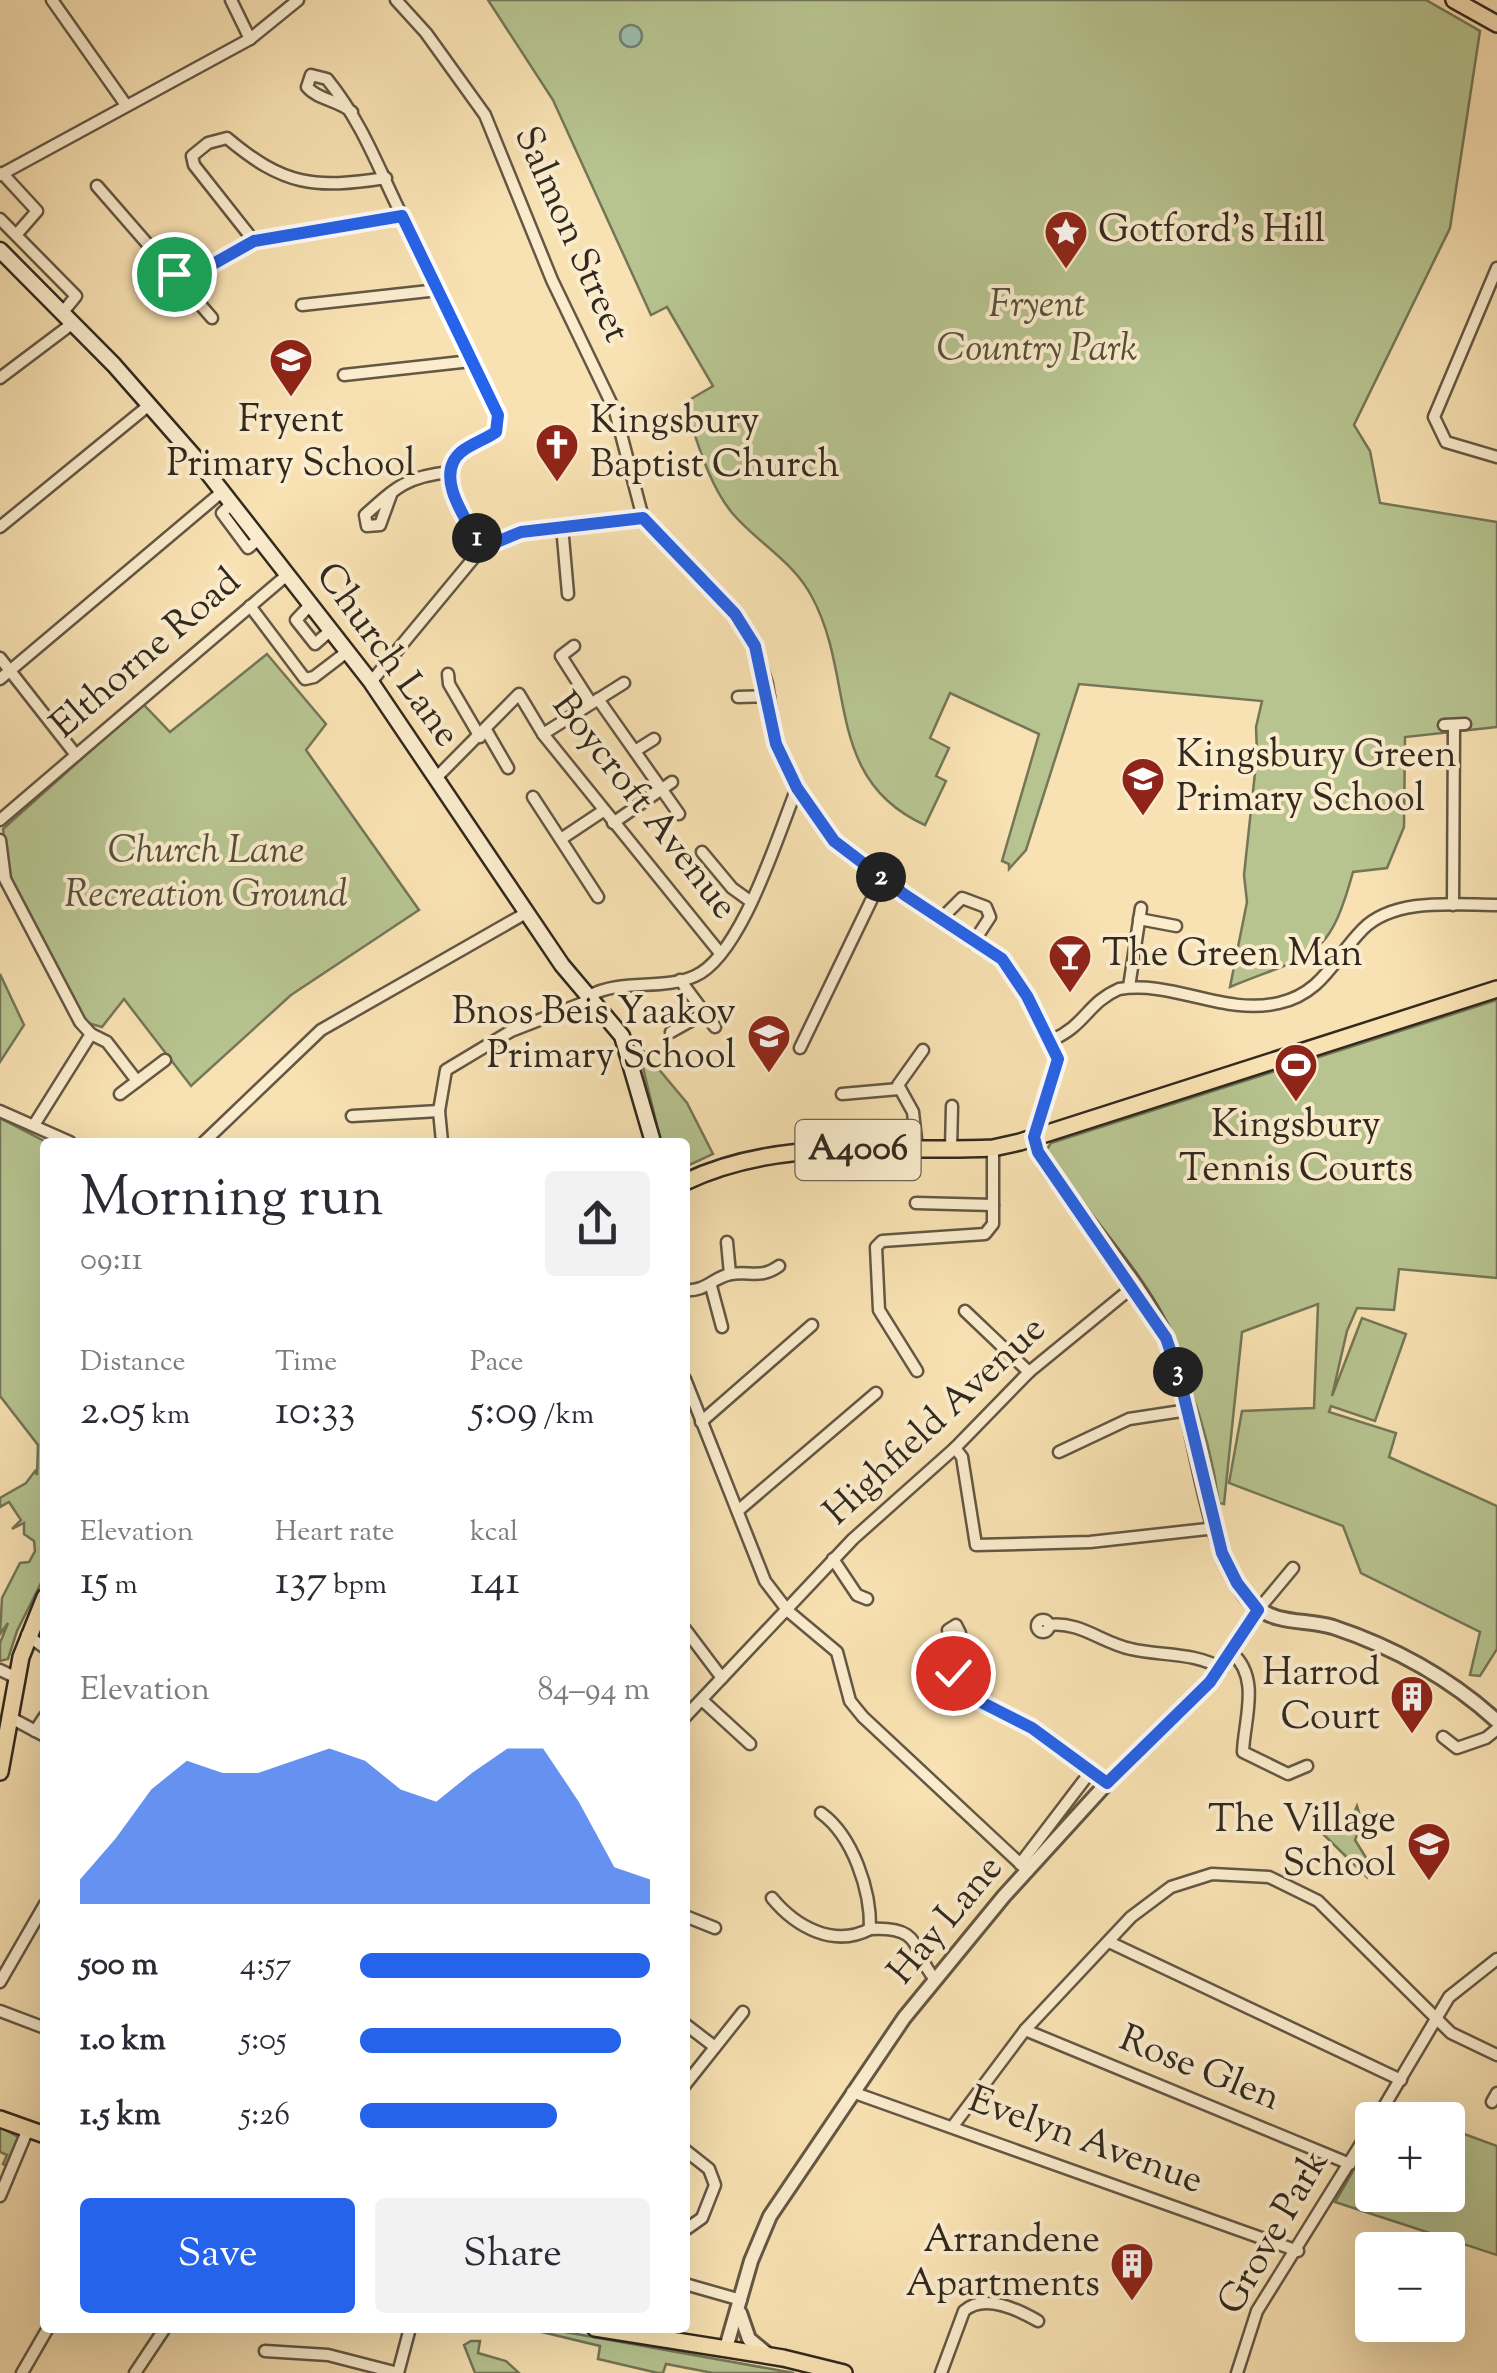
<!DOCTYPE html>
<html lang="en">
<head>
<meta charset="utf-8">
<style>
  :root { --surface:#fff; --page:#f2f2f3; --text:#2b2b33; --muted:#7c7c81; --accent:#2563eb }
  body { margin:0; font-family:"Sorts Mill Goudy",serif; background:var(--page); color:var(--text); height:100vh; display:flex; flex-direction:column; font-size:38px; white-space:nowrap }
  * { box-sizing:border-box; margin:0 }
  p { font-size:32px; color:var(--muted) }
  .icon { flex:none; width:55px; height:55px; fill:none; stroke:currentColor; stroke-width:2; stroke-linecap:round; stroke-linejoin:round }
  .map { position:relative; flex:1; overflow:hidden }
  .drawer { position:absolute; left:40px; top:1138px; width:650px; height:1195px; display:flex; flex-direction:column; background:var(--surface); border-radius:10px; box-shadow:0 10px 40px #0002 }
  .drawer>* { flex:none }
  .buttons { position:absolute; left:1355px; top:2102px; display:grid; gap:20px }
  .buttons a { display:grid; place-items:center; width:110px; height:110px; border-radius:10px; background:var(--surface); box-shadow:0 10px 40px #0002; font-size:50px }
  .pin { position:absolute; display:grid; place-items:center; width:85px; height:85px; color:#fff; margin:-42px; border:5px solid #fff; border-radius:50%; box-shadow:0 2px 10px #0007 }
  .km { position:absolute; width:50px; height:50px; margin:-25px; border-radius:50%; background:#222; color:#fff; font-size:28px; line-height:50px; text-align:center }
  .round { display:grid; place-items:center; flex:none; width:105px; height:105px; border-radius:10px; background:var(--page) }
  .headline { display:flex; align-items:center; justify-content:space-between; height:170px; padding:0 40px }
  h1 { font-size:55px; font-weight:600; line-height:75px }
  .metrics { display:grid; grid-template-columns:repeat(3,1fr); gap:15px; height:170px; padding:10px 40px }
  .metrics div { display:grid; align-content:center }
  .metrics b { font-size:42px; font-weight:600 }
  .metrics small { font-size:28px; font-weight:400 }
  .metrics p { font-size:28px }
  .chart { height:280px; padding:20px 40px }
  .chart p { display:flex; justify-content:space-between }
  .chart svg { width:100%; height:180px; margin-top:10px; fill:var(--accent); opacity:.7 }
  .primary-button { display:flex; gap:20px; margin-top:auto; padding:20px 40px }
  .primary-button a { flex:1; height:115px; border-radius:10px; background:var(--accent); color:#fff; font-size:40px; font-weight:600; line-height:115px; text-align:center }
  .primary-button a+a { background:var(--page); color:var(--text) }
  ul { padding:0 40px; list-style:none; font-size:32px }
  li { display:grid; grid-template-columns:160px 120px 1fr; align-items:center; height:75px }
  li i { height:25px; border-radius:12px; background:var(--accent) }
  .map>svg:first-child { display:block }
  .green { fill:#b7c490; stroke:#747657; stroke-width:2.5 }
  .water { fill:#9dbead; stroke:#728274; stroke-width:2.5 }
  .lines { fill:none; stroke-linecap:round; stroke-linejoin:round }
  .minor-casing { stroke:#645743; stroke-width:15 }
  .tertiary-casing { stroke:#645743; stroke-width:18 }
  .secondary-casing { stroke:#32291e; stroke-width:19 }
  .primary-casing { stroke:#32291e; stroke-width:20 }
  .minor { stroke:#faeccd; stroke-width:10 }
  .tertiary { stroke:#faeccd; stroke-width:12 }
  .secondary { stroke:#faeccd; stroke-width:14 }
  .primary { stroke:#f8e1b2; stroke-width:15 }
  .route-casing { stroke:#fff; stroke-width:20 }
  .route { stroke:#2563eb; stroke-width:12 }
  .labels { text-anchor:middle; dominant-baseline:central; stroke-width:8; stroke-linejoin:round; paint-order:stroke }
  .shield { fill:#faeccd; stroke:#6e6452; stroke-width:2.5 }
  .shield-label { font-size:35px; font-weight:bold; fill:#32291e }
  .poi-label { font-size:38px; fill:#32291e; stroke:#faeccd; text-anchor:start }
  .street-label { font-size:38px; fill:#32291e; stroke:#faeccd }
  .park-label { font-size:38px; font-style:italic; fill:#53503a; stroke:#faeccd }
</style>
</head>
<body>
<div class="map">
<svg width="1497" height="2373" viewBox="0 0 1497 2373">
  <rect width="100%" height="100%" fill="#f8e1b2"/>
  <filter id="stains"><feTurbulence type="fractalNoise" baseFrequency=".002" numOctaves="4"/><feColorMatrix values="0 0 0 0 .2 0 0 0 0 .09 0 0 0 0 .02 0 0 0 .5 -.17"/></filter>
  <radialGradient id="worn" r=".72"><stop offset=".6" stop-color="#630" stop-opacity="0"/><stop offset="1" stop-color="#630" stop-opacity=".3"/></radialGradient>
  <g class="green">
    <path d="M 488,0 L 1426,0 L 1480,31 L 1450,228 L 1354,425 L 1370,451 L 1380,503 L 1497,522 L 1497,727 L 1405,737 L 1404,827 L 1387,868 L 1353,872 C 1328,963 1312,953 1230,987 L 1247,902 L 1244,875 L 1257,754 L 1256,727 L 1262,701 L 1079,684 L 1026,850 L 1009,869 L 1009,864 L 1002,861 L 1039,734 L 950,693 L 930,738 L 949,748 L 936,776 L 946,781 L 925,825 C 823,779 856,678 812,597 C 794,562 758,543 733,514 C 708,484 697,440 684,403 L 713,386 L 667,307 L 651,315 L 553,100 Z"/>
    <polygon points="267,654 326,724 306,750 419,910 291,995 191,1086 124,999 102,1027 84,1022 10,881 3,829 143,704 170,732"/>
    <polygon points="0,974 24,1025 0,1062"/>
    <path d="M 1497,1000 L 1497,1278 L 1399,1269 L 1394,1310 L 1357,1308 L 1347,1331 L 1332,1396 L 1362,1318 L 1406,1334 L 1375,1421 L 1331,1406 L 1329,1412 L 1396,1433 L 1389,1457 L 1497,1506 L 1497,1649 L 1480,1676 L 1470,1675 L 1480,1632 L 1361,1573 L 1343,1526 L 1229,1483 L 1242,1411 L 1314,1408 L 1318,1304 L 1242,1332 L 1224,1504 L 1219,1503 C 1208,1424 1178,1343 1135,1274 C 1115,1244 1053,1179 1047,1149 L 1051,1143 Z"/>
    <polygon points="637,1043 687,1103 713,1154 685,1167 685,1142 661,1142"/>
    <polygon points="0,1118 46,1142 45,1575 17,1631 8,1659 0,1661 0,1643 8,1623 0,1634 2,1598 20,1563 29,1562 35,1551 34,1541 24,1534 24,1523 12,1529 21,1520 9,1502 0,1507 0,1498 26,1483 35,1471 37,1475 38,1445 0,1396"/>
    <polygon points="1357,1806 1362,1822 1355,1840 1370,1864 1367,1877 1322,1833 1323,1818 1352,1818"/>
    <polygon points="0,2127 20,2138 7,2166 3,2164 7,2155 0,2152"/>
    <polygon points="1448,2128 1497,2146 1497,2255 1335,2202 1372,2138 1372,2195 1448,2195"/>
    <polygon points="543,2328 794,2373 713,2373 666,2364 663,2373 658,2373 598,2359 600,2346 542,2332"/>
    <polygon points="471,2341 480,2341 478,2353 506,2361 519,2373 475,2373 464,2345"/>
  </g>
  <circle class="water" cx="631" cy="36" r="11"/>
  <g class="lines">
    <defs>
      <g id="minor">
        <polyline points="52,0 126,105"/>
        <polyline points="231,0 250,39"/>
        <polyline points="396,0 426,33 485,115 552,280 615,411 643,518 735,614 755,646 767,684 776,744 797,788 834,841 905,895 1002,959 1052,1040 1058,1059 1034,1137"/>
        <path d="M 352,112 C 338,100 318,100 307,87 L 311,75 L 327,79 C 364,125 378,168 404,220 C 435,285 467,350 498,415 L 497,432 C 486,439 471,444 461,452 C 432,477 469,523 482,548"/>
        <polyline points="2,173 37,211 16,235"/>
        <polyline points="0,175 250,39 298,0"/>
        <polyline points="97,186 212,318"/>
        <polyline points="0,219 76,296 63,312"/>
        <path d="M 254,241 L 194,165 L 192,156 L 208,143 L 227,138 C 284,186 314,189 386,178"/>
        <polyline points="1497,268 1434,417 1446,442 1497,457"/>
        <polyline points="181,283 254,241 401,216"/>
        <polyline points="302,305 438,290"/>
        <polyline points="344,375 471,361"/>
        <polyline points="0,378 73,323"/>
        <path d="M 392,492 L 380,525 L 367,526 L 365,515 C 396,487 408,476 450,472"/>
        <polyline points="232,503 222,513 248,548 259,539"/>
        <polyline points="562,526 568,594"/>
        <polyline points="0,527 148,406"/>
        <polyline points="311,604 296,620 315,644 331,630"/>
        <polyline points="250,606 305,679 314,677 348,651"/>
        <polyline points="574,646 561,656 591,703"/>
        <polyline points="0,658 76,755"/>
        <polyline points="448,674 449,684 480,737"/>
        <polyline points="0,679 223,491"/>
        <polyline points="371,682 482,548 521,532 643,518"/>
        <polyline points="738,697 769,696"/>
        <polyline points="598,699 679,814"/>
        <polyline points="1444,725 1465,724"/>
        <polyline points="486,730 508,768"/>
        <polyline points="543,734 624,683"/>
        <polyline points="635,751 654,739"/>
        <polyline points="436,778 519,694 543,734 720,953"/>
        <polyline points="533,797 598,897"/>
        <polyline points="0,820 287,575"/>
        <polyline points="613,823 672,782"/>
        <polyline points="561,839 603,811"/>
        <polyline points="0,840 5,879 80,1022 91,1034 34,1125"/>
        <polyline points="702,852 732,888 750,901"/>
        <polyline points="1453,905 1454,725"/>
        <polyline points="941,919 962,898 986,907 990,917 973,943"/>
        <polyline points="1139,919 1176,926"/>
        <polyline points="680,980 715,1027"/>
        <polyline points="1129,987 1141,908"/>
        <path d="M 589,996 C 622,978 662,991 695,976 C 742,955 778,834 797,788"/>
        <polyline points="671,1032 705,1013"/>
        <polyline points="91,1034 107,1042 137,1081"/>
        <path d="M 1052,1040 C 1086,1025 1087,1003 1119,989 C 1173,980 1224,1016 1279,1003 C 1323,993 1334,958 1363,929 C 1395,897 1456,905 1497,905"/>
        <polyline points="800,1048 882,878"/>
        <polyline points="120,1094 165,1060"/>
        <polyline points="842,1094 899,1089"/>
        <polyline points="0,1111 70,1142"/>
        <polyline points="352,1116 439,1111"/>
        <polyline points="204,1142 321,1030 526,913"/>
        <polyline points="442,1142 439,1111 446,1070 511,1031 593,999"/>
        <polyline points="917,1148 913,1112 898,1085 923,1050"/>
        <polyline points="951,1150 952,1106"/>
        <polyline points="916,1203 993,1205"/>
        <polyline points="727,1242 730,1274"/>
        <polyline points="711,1286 722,1327"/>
        <path d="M 685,1290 C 706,1292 713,1277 731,1274 C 751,1271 761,1279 779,1266"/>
        <polyline points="965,1311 1029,1372"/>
        <polyline points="917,1371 879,1310 876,1247 882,1241 985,1234 993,1224 993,1148"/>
        <polyline points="685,1379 765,1581 788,1611 837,1652 850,1701 863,1717 1028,1871"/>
        <polyline points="701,1422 812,1325"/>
        <polyline points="955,1448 962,1457 976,1545 1090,1542 1216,1528"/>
        <polyline points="1059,1452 1129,1419 1188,1410"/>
        <polyline points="740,1509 876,1393"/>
        <polyline points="833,1559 857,1595 867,1599"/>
        <polyline points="1258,1610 1293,1568"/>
        <circle cx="1043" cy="1626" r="6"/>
        <path d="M 1049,1625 C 1080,1621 1102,1643 1131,1649 C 1160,1656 1196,1652 1222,1669"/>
        <polyline points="685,1629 722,1678"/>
        <polyline points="27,1635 45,1648"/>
        <path d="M 953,1637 L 948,1630 L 956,1625 L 960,1633 L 953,1637 C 941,1702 995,1705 1037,1732 C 1062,1747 1084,1766 1107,1783"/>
        <path d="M 1232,1653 C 1261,1678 1244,1720 1243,1752 L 1288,1774 L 1307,1766"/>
        <polyline points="0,1670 17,1678"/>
        <polyline points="702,1700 750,1744"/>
        <polyline points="685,1717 853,1539 955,1448 1029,1372 1134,1286"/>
        <polyline points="11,1718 45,1736"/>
        <polyline points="35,1731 45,1716"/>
        <polyline points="1443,1737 1457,1748 1486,1738 1497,1729"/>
        <path d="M 821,1813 C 853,1836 871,1891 870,1929 C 925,1926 911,1951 934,1978"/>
        <polyline points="1020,1864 1091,1771"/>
        <path d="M 772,1898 C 796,1927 834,1948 870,1929"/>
        <polyline points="685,1916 715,1928"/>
        <polyline points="1109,1942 1401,2080"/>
        <polyline points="0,1982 45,1904"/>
        <polyline points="0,2011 45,2028"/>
        <polyline points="685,2024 715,2047"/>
        <polyline points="1025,2030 1350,2164"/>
        <polyline points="685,2085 743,2012"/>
        <polyline points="852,2092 1298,2251"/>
        <polyline points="1492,2102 1497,2093"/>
        <polyline points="1376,2120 1449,1997 1497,1959"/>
        <polyline points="953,2126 1025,2030 1131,1917 1171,1887 1212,1874 1269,1877 1318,1901 1451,2033 1497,2055"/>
        <polyline points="685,2150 709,2169 715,2185 702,2218 685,2230"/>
        <polyline points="0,2196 28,2129"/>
        <polyline points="685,2284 741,2300"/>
        <polyline points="265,2351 328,2355 398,2373"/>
        <polyline points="22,2373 48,2328"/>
        <polyline points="135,2373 165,2328"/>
        <polyline points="398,2373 410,2328"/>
        <path d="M 941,2373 L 964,2311 C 984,2293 1017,2309 1038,2321"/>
        <polyline points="1237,2373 1257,2311 1372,2126"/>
      </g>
      <g id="tertiary">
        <path d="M 1034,1137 C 1040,1163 1058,1181 1073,1202 C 1105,1246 1145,1290 1167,1340 C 1195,1407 1204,1562 1254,1605 C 1276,1625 1306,1619 1333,1627 C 1393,1647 1451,1679 1497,1721"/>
        <polyline points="740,2313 749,2339 766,2353"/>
        <polyline points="726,2348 751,2261 770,2216 904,2018 1004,1896 1107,1783 1210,1682 1258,1610"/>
      </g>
      <polyline id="secondary" points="0,250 114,365 200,463 371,682 562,965 622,1036 653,1142"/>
      <g id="primary">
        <polyline points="1454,0 1497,24"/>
        <path d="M 685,1182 C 780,1136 890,1153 993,1148 L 1020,1142 L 1497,989"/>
        <polyline points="0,1772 21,1657 45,1597"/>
        <polyline points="0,2119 45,2135"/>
        <polyline points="595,2328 783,2358 844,2373"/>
      </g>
    </defs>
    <use href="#minor" class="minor-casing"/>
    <use href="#tertiary" class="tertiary-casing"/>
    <use href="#secondary" class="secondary-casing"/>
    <use href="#primary" class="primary-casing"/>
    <use href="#minor" class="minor"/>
    <use href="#tertiary" class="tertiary"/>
    <use href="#secondary" class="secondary"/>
    <use href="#primary" class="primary"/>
  </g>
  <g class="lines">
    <defs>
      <path id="route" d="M 174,274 L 181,282 L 254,241 L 402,216 L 498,415 L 496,432 C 486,439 471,444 461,452 C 432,477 469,523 482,548 L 521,532 L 643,518 L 735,614 L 755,646 L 776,744 L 797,788 L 834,841 L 905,895 L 1002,959 L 1027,996 L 1058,1059 L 1034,1137 L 1038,1152 L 1166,1338 L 1179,1376 L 1222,1553 L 1237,1583 L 1258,1610 L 1210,1682 L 1107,1783 L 1032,1728 L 973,1698 L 953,1673"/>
    </defs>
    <use href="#route" class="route-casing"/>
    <use href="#route" class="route"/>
  </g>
  <defs>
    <symbol id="sight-pin" viewBox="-11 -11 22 30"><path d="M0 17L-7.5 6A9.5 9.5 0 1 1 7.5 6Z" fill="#8f2418" stroke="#faeccd"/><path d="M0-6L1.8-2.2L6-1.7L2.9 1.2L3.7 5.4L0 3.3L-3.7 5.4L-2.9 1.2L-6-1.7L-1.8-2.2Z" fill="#fff"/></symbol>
    <symbol id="school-pin" viewBox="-11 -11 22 30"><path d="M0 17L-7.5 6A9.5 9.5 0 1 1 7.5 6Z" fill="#8f2418" stroke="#faeccd"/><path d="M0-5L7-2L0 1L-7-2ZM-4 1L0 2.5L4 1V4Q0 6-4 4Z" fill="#fff"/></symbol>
    <symbol id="church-pin" viewBox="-11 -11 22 30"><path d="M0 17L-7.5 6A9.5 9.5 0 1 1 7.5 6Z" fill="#8f2418" stroke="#faeccd"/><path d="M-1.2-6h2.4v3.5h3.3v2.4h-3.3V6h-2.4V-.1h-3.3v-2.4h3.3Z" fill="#fff"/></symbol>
    <symbol id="bar-pin" viewBox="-11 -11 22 30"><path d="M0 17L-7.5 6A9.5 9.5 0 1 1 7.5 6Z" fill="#8f2418" stroke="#faeccd"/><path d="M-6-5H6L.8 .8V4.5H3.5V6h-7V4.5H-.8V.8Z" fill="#fff"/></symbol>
    <symbol id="stadium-pin" viewBox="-11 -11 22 30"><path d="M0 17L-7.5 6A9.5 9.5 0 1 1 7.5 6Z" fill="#8f2418" stroke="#faeccd"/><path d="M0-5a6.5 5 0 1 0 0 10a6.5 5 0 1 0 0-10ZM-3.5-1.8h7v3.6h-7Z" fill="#fff"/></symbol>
    <symbol id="building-pin" viewBox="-11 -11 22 30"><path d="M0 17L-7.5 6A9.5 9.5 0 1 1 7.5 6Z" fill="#8f2418" stroke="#faeccd"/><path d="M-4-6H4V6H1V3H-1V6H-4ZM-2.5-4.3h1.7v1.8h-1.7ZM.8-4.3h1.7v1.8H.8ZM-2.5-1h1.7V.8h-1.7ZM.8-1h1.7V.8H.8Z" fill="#fff"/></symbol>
  </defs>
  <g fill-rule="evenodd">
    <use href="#sight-pin" x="1041" y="207" width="50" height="68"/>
    <use href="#school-pin" x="266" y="335" width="50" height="68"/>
    <use href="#church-pin" x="532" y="420" width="50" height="68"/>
    <use href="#school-pin" x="1118" y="754" width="50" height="68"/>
    <use href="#bar-pin" x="1045" y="931" width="50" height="68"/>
    <use href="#school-pin" x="744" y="1011" width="50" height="68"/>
    <use href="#stadium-pin" x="1271" y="1040" width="50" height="68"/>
    <use href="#building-pin" x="1387" y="1672" width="50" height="68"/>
    <use href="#school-pin" x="1404" y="1819" width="50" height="68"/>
    <use href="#building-pin" x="1107" y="2239" width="50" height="68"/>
  </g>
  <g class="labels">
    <rect class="shield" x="795.5" y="1120" width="125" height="60" rx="8"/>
    <g class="shield-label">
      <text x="858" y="1150">A4006</text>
    </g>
    <g class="poi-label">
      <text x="1098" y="232">Gotford's Hill</text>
      <text x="291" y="422" text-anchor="middle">Fryent<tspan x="291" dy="44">Primary School</tspan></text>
      <text x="590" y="423">Kingsbury<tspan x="590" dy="44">Baptist Church</tspan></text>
      <text x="1176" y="757">Kingsbury Green<tspan x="1176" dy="44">Primary School</tspan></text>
      <text x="1102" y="956">The Green Man</text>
      <text x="736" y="1014" text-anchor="end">Bnos Beis Yaakov<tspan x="736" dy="44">Primary School</tspan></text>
      <text x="1296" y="1127" text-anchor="middle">Kingsbury<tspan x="1296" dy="44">Tennis Courts</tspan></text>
      <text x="1380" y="1675" text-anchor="end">Harrod<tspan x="1380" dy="44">Court</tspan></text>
      <text x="1396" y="1822" text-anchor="end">The Village<tspan x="1396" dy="44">School</tspan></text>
      <text x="1100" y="2242" text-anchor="end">Arrandene<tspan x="1100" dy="44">Apartments</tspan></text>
    </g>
    <g class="street-label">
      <text transform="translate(570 235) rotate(66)">Salmon Street</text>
      <text transform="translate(147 655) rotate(-41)">Elthorne Road</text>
      <text transform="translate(386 656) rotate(54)">Church Lane</text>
      <text transform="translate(643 807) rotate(52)">Boycroft Avenue</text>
      <text transform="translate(936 1422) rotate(-43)">Highfield Avenue</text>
      <text transform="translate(947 1921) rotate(-50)">Hay Lane</text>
      <text transform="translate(1199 2070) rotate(22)">Rose Glen</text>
      <text transform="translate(1085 2142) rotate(20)">Evelyn Avenue</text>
      <text transform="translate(1275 2233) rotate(-60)">Grove Park</text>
    </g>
    <g class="park-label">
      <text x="1037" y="307">Fryent<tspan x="1037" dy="44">Country Park</tspan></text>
      <text x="206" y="853">Church Lane<tspan x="206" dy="44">Recreation Ground</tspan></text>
    </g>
  </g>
  <rect width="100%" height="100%" filter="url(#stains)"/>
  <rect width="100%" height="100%" fill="url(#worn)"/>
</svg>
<div class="buttons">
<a>+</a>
<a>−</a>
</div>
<div class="pin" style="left:174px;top:274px;background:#1e9e55"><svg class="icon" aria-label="arrive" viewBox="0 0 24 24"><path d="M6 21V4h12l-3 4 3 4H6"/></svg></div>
<div class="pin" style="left:953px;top:1673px;background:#d93025"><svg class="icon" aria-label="check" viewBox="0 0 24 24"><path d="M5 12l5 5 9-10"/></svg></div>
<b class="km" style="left:477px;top:538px">1</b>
<b class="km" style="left:881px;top:877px">2</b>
<b class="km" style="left:1178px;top:1372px">3</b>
<section class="drawer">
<div class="headline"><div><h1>Morning run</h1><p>09:11</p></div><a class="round"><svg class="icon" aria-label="share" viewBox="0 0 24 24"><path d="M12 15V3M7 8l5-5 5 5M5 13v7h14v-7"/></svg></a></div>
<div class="metrics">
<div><p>Distance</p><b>2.05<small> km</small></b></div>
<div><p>Time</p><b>10:33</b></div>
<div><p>Pace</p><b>5:09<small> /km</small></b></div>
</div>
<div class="metrics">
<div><p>Elevation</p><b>15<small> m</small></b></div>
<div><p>Heart rate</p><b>137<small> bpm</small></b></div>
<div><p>kcal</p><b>141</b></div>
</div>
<div class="chart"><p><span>Elevation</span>84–94 m</p>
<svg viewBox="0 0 160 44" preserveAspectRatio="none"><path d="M0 44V38L10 28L20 16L30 9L40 12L50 12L60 9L70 6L80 9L90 16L100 19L110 12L120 6L130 6L140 19L150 35L160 38V44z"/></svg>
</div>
<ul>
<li><b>500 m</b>4:57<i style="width:100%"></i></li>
<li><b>1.0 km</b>5:05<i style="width:90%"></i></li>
<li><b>1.5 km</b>5:26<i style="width:68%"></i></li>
</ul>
<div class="primary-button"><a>Save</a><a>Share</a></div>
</section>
</div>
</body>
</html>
